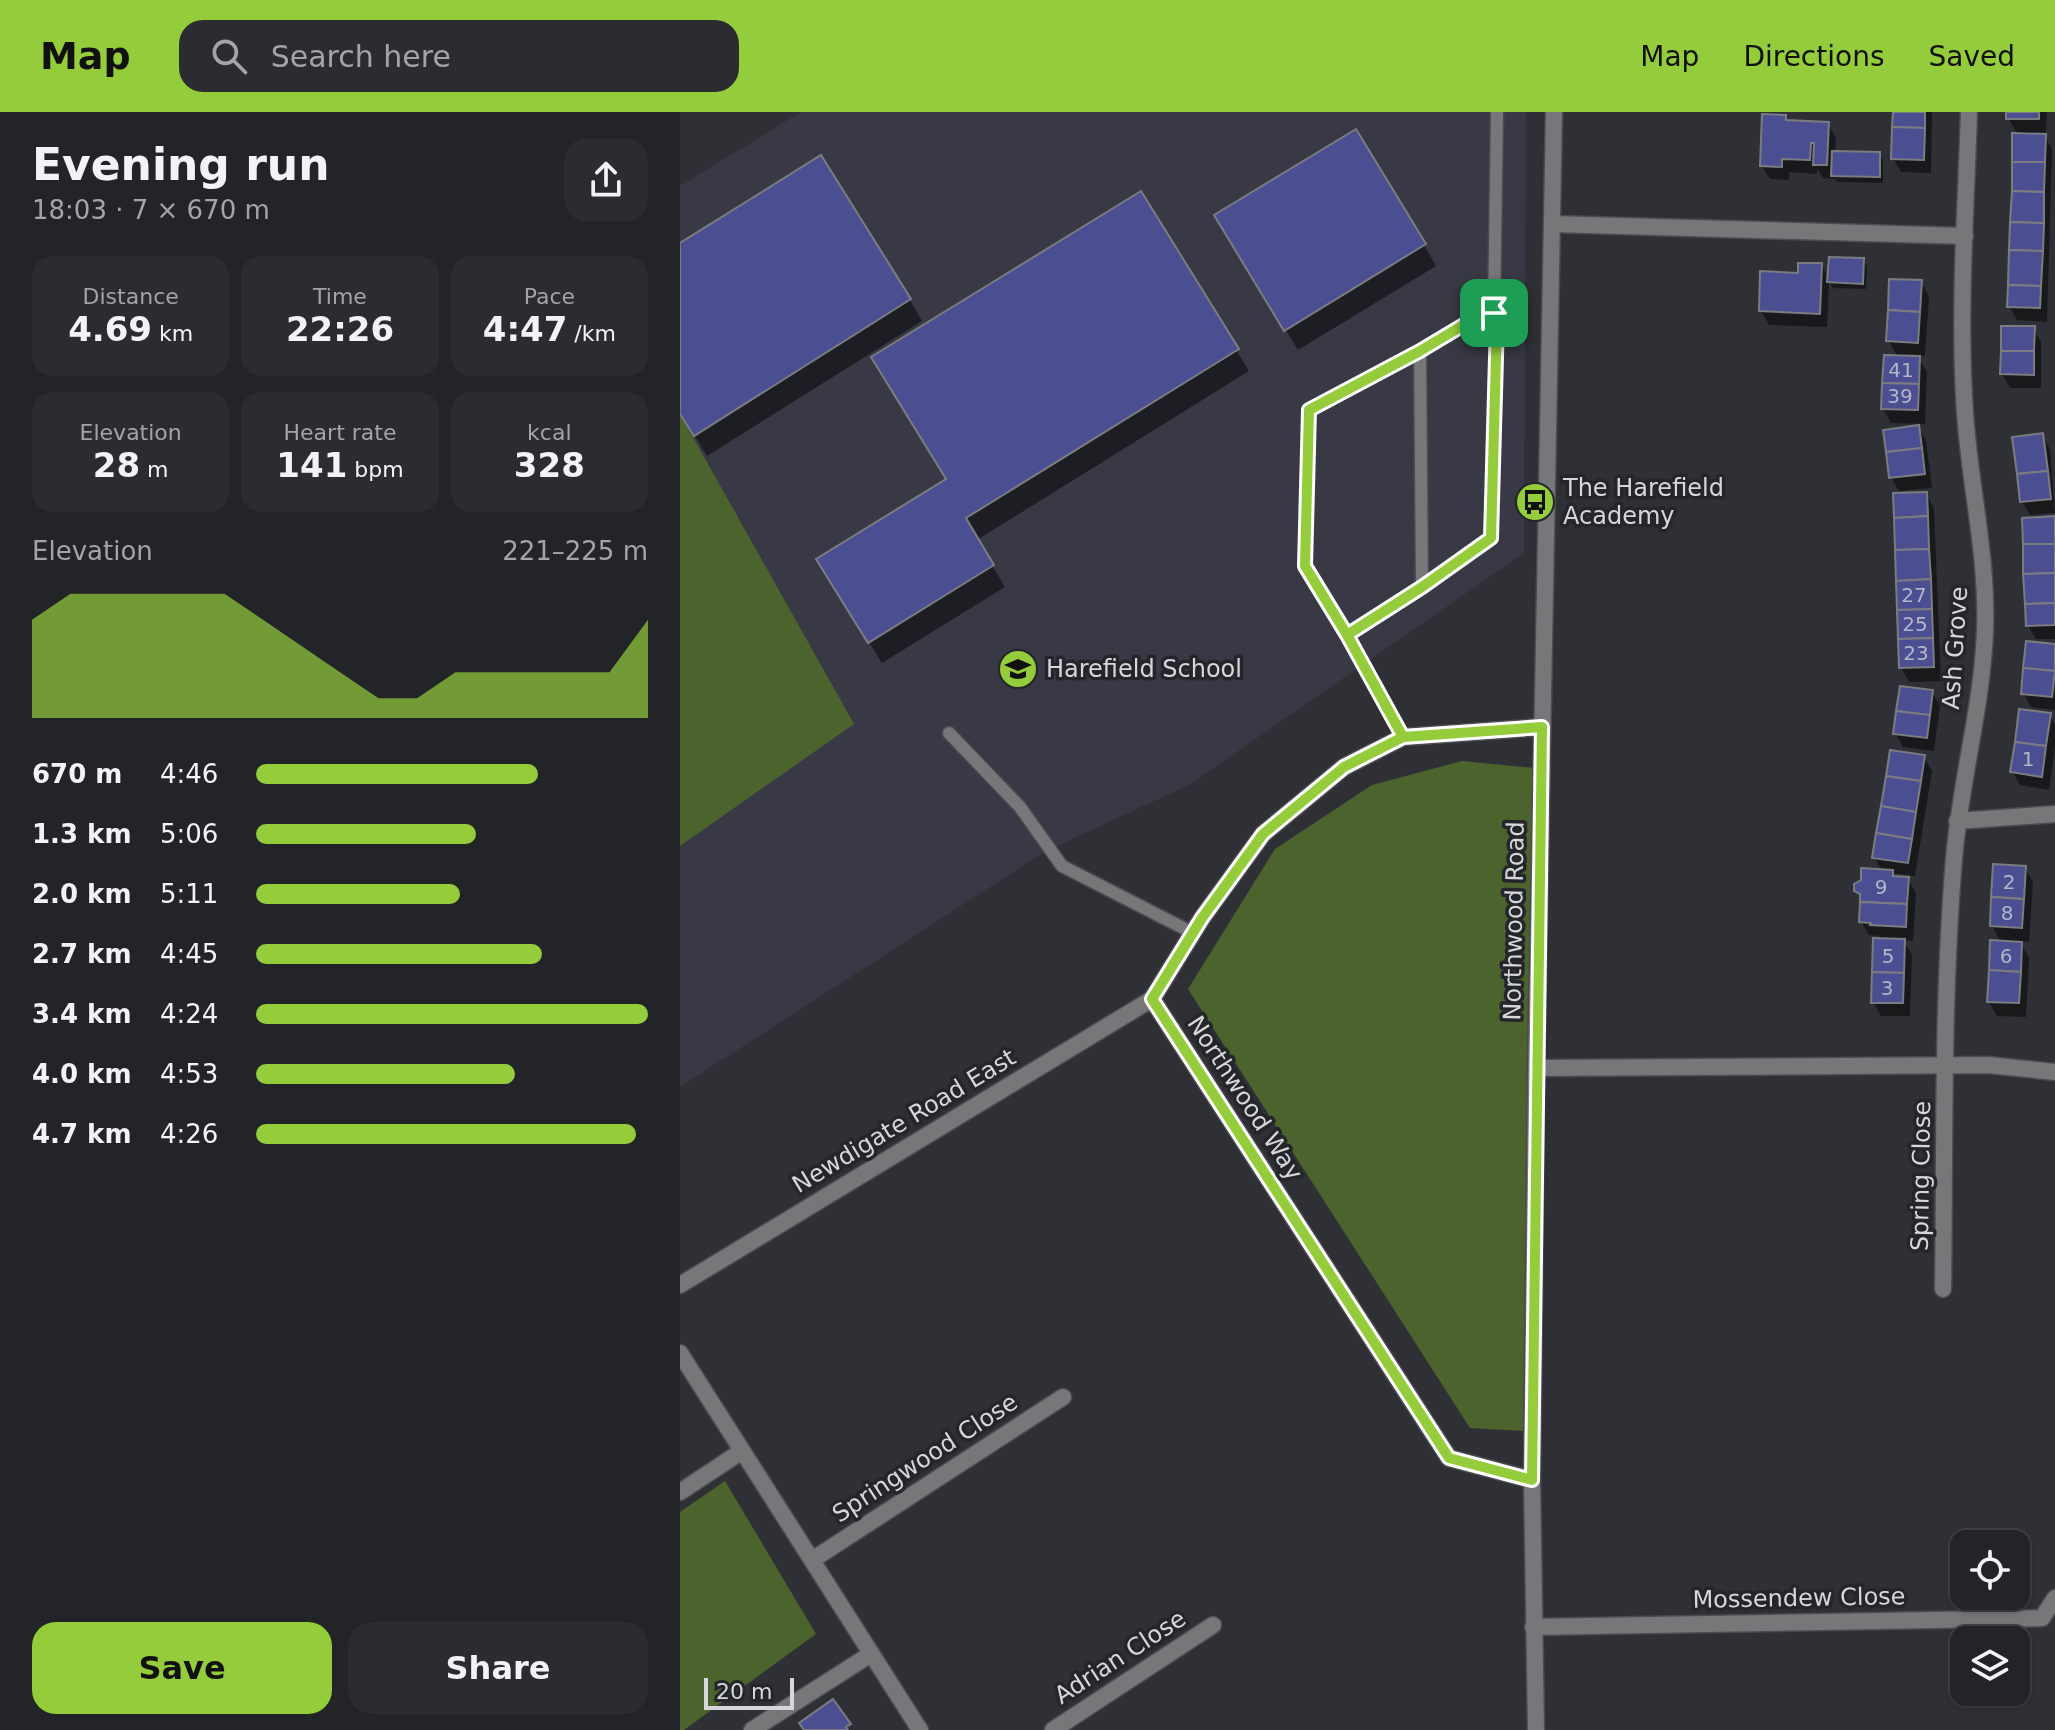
<!DOCTYPE html>
<html lang="en">
<head>
<meta charset="utf-8">
<style>
  :root { --surface:#232428; --page:#2b2c30; --text:#f1f3f6; --muted:#a3a4a8; --line:#404145; --accent:#94cc3c }
  body { margin:0; font-family:"DejaVu Sans",sans-serif; background:var(--page); color:var(--text); height:100vh; display:flex; flex-direction:column; font-size:30px; white-space:nowrap }
  * { box-sizing:border-box; margin:0 }
  p { font-size:26px; color:var(--muted) }
  .icon { flex:none; width:44px; height:44px; fill:none; stroke:currentColor; stroke-width:2; stroke-linecap:round; stroke-linejoin:round }
  .map { position:relative; flex:1; overflow:hidden }
  .details { display:flex; flex-direction:column; background:var(--surface); width:680px }
  .details>* { flex:none }
  .tools { position:absolute; left:1270px; top:1418px; display:grid; gap:16px }
  .tools a { display:grid; place-items:center; width:80px; height:80px; border-radius:16px; background:var(--surface); box-shadow:0 2px 6px #0004,0 0 0 2px var(--line); font-size:40px }
  .scale { position:absolute; left:24px; bottom:20px; width:90px; box-sizing:border-box; padding-left:8px; border:4px solid #d6d7da; border-top:0; font-size:22px; line-height:28px; white-space:nowrap; color:#d6d7da; -webkit-text-stroke:6px #25262b; paint-order:stroke }
  .pin { position:absolute; display:grid; place-items:center; width:68px; height:68px; color:#fff; margin:-34px; border-radius:16px; box-shadow:0 4px 12px #0006 }
  .round { display:grid; place-items:center; flex:none; width:84px; height:84px; border-radius:24px; background:var(--page) }
  .summary { display:flex; align-items:center; justify-content:space-between; height:136px; padding:0 32px }
  h1 { font-size:44px; font-weight:600; line-height:60px }
  .figures { display:grid; grid-template-columns:repeat(3,1fr); gap:12px; height:136px; padding:8px 32px }
  .figures div { display:grid; align-content:center; border-radius:20px; background:var(--page); text-align:center }
  .figures b { font-size:34px; font-weight:600 }
  .figures small { font-size:22px; font-weight:400 }
  .figures p { font-size:22px }
  .chart { height:224px; padding:16px 32px }
  .chart p { display:flex; justify-content:space-between }
  .chart svg { width:100%; height:144px; margin-top:8px; fill:var(--accent); opacity:.7 }
  .primary-button { display:flex; gap:16px; margin-top:auto; padding:16px 32px }
  .primary-button a { flex:1; height:92px; border-radius:24px; background:var(--accent); color:#111; font-size:32px; font-weight:600; line-height:92px; text-align:center }
  .primary-button a+a { background:var(--page); color:var(--text) }
  ul { padding:0 32px; list-style:none; font-size:26px }
  li { display:grid; grid-template-columns:128px 96px 1fr; align-items:center; height:60px }
  li i { height:20px; border-radius:10px; background:var(--accent) }
  header { display:flex; align-items:center; gap:48px; box-sizing:border-box; height:112px; padding:0 40px; background:var(--accent); color:#111 }
  header strong { font-size:38px }
  nav { display:flex; gap:44px; margin-inline-start:auto; font-size:28px }
  .search { width:560px; height:72px; background:var(--page); display:flex; align-items:center; gap:20px; box-sizing:border-box; padding:0 28px; border-radius:24px; color:var(--muted); font-size:30px }
  main { display:flex; flex:1; min-height:0 }
  .map>svg:first-child { display:block }
  .built { fill:#383944 }
  .green { fill:#4c632e }
  .shadow { fill:#0007 }
  .building { fill:#4b4e91; stroke:#7b7c82; stroke-width:2 }
  .lines { fill:none; stroke-linecap:round; stroke-linejoin:round }
  .service-casing { stroke:#4a4b4f; stroke-width:15 }
  .minor-casing { stroke:#4a4b4f; stroke-width:19 }
  .tertiary-casing { stroke:#4a4b4f; stroke-width:19 }
  .service { stroke:#77777a; stroke-width:12 }
  .minor { stroke:#77777a; stroke-width:16 }
  .tertiary { stroke:#77777a; stroke-width:16 }
  .route-casing { stroke:#fff; stroke-width:16 }
  .route { stroke:#94cc3c; stroke-width:10 }
  .labels { text-anchor:middle; dominant-baseline:central; stroke-width:7; stroke-linejoin:round; paint-order:stroke }
  .number-label { font-size:20px; fill:#b3b5c8 }
  .poi-label { font-size:24px; fill:#d6d7da; stroke:#25262b; text-anchor:start }
  .street-label { font-size:24px; fill:#d6d7da; stroke:#25262b }
</style>
</head>
<body>
<header>
<strong>Map</strong>
<div class="search"><svg class="icon" aria-label="search" viewBox="0 0 24 24"><circle cx="10" cy="10" r="6"/><path d="M15 15l6 6"/></svg>Search here</div>
<nav><a>Map</a><a>Directions</a><a>Saved</a></nav>
</header>
<main>
<section class="details">
<div class="summary"><div><h1>Evening run</h1><p>18:03 · 7 × 670 m</p></div><a class="round"><svg class="icon" aria-label="share" viewBox="0 0 24 24"><path d="M12 15V3M7 8l5-5 5 5M5 13v7h14v-7"/></svg></a></div>
<div class="figures">
<div><p>Distance</p><b>4.69<small> km</small></b></div>
<div><p>Time</p><b>22:26</b></div>
<div><p>Pace</p><b>4:47<small> /km</small></b></div>
</div>
<div class="figures">
<div><p>Elevation</p><b>28<small> m</small></b></div>
<div><p>Heart rate</p><b>141<small> bpm</small></b></div>
<div><p>kcal</p><b>328</b></div>
</div>
<div class="chart"><p><span>Elevation</span>221–225 m</p>
<svg viewBox="0 0 160 44" preserveAspectRatio="none"><path d="M0 44V14L10 6L20 6L30 6L40 6L50 6L60 14L70 22L80 30L90 38L100 38L110 30L120 30L130 30L140 30L150 30L160 14V44z"/></svg>
</div>
<ul>
<li><b>670 m</b>4:46<i style="width:72%"></i></li>
<li><b>1.3 km</b>5:06<i style="width:56%"></i></li>
<li><b>2.0 km</b>5:11<i style="width:52%"></i></li>
<li><b>2.7 km</b>4:45<i style="width:73%"></i></li>
<li><b>3.4 km</b>4:24<i style="width:100%"></i></li>
<li><b>4.0 km</b>4:53<i style="width:66%"></i></li>
<li><b>4.7 km</b>4:26<i style="width:97%"></i></li>
</ul>
<div class="primary-button"><a>Save</a><a>Share</a></div>
</section>
<div class="map">
<svg width="1375" height="1618" viewBox="0 0 1375 1618">
  <rect width="100%" height="100%" fill="#2f3035"/>
  <polygon class="built" points="121,0 846,0 844,441 509,673 366,739 0,975 0,74"/>
  <g class="green">
    <polygon points="0,302 174,612 0,734"/>
    <polygon points="782,649 855,656 844,1319 790,1316 508,877 595,737 692,673"/>
    <polygon points="45,1369 136,1522 4,1618 0,1618 0,1400"/>
  </g>
  <g class="shadow">
    <polygon points="1215,0 1252,0 1251,61 1221,60 1213,46"/>
    <polygon points="1328,0 1367,0 1366,21 1363,21 1372,37 1367,210 1337,208 1329,194 1338,23 1328,6"/>
    <polygon points="1105,4 1108,10 1148,12 1156,26 1155,41 1199,42 1203,48 1203,71 1157,70 1155,67 1143,66 1137,56 1137,62 1109,60 1109,68 1090,67 1082,54"/>
    <polygon points="460,82 569,259 297,428 325,475 202,551 151,469 268,368"/>
    <polygon points="549,125 744,133 756,154 618,238"/>
    <polygon points="0,134 230,188 242,209 27,344 0,300"/>
    <polygon points="1183,148 1187,154 1186,177 1153,176 1149,169 1147,215 1089,213 1081,199 1120,163 1141,153 1150,168"/>
    <polygon points="1241,170 1249,184 1245,244 1237,244 1247,260 1245,312 1211,311 1203,297 1218,245 1208,228"/>
    <polygon points="1353,216 1361,230 1361,276 1330,276 1322,262"/>
    <polygon points="1238,315 1246,329 1252,376 1219,379 1211,365"/>
    <polygon points="1362,323 1370,337 1375,401 1350,403 1342,389"/>
    <polygon points="1246,382 1254,396 1261,569 1229,570 1221,556"/>
    <polygon points="1375,406 1375,527 1356,527 1348,514"/>
    <polygon points="1375,534 1375,598 1351,595 1343,581"/>
    <polygon points="1252,580 1260,594 1254,639 1223,635 1215,621"/>
    <polygon points="1369,603 1375,612 1375,635 1369,678 1340,673 1332,659"/>
    <polygon points="1244,645 1252,659 1235,764 1213,761 1216,766 1228,767 1236,781 1233,829 1223,828 1232,843 1230,904 1201,904 1193,890 1201,828 1199,824 1189,823 1181,809 1182,788 1176,778 1203,760 1194,745"/>
    <polygon points="1345,756 1353,770 1349,830 1340,829 1349,846 1346,905 1317,904 1309,890 1321,831 1312,814"/>
  </g>
  <g class="building">
    <polygon points="1213,0 1245,0 1245,16 1212,15"/>
    <rect x="1326" y="0" width="33" height="7"/>
    <polygon points="1082,2 1106,3 1106,8 1149,10 1147,53 1133,53 1134,31 1131,31 1130,48 1102,47 1102,55 1080,54"/>
    <polygon points="1212,15 1245,16 1244,48 1211,47"/>
    <polygon points="676,17 746,132 604,219 534,103"/>
    <polygon points="1332,21 1366,22 1365,50 1332,50"/>
    <polygon points="1152,39 1200,40 1200,65 1151,64"/>
    <polygon points="141,43 231,187 14,324 0,302 0,131"/>
    <polygon points="1332,50 1365,50 1364,80 1332,79"/>
    <polygon points="461,79 559,237 286,406 314,453 188,531 136,447 266,367 191,245"/>
    <polygon points="1332,79 1364,80 1364,111 1330,110"/>
    <polygon points="1330,110 1364,111 1363,139 1329,138"/>
    <polygon points="1329,138 1363,139 1361,174 1328,173"/>
    <polygon points="1149,145 1184,146 1183,172 1147,170"/>
    <polygon points="1118,151 1142,151 1140,202 1079,199 1080,159 1118,161"/>
    <polygon points="1209,167 1242,168 1240,200 1208,198"/>
    <polygon points="1328,173 1361,174 1360,196 1327,195"/>
    <polygon points="1208,198 1240,200 1238,231 1206,229"/>
    <polygon points="1321,214 1355,214 1354,239 1321,239"/>
    <polygon points="1321,239 1354,239 1354,263 1320,262"/>
    <polygon points="1204,243 1240,244 1239,272 1202,271"/>
    <polygon points="1202,271 1239,272 1238,298 1201,297"/>
    <polygon points="1239,313 1242,336 1206,340 1203,318"/>
    <polygon points="1363,321 1368,359 1337,362 1332,325"/>
    <polygon points="1242,336 1245,362 1209,366 1206,340"/>
    <polygon points="1368,359 1371,387 1340,390 1337,362"/>
    <polygon points="1247,380 1248,404 1214,406 1213,381"/>
    <polygon points="1248,404 1249,437 1215,438 1214,406"/>
    <polygon points="1375,404 1375,432 1343,432 1342,406"/>
    <polygon points="1343,432 1375,432 1375,461 1343,462"/>
    <polygon points="1249,437 1251,467 1216,469 1215,438"/>
    <polygon points="1375,461 1375,491 1345,492 1343,462"/>
    <polygon points="1251,467 1252,497 1217,498 1216,469"/>
    <polygon points="1375,491 1375,513 1346,514 1345,492"/>
    <polygon points="1252,497 1253,526 1218,527 1217,498"/>
    <polygon points="1253,526 1254,555 1219,556 1218,527"/>
    <polygon points="1346,529 1375,532 1375,559 1343,556"/>
    <polygon points="1343,556 1375,559 1372,585 1341,582"/>
    <polygon points="1220,574 1253,578 1250,603 1216,599"/>
    <polygon points="1339,597 1371,601 1366,634 1335,630"/>
    <polygon points="1216,599 1250,603 1247,626 1213,622"/>
    <polygon points="1335,630 1366,634 1362,665 1330,660"/>
    <polygon points="1210,638 1245,643 1241,669 1206,664"/>
    <polygon points="1206,664 1241,669 1236,700 1201,694"/>
    <polygon points="1201,694 1236,700 1232,727 1196,721"/>
    <polygon points="1196,721 1232,727 1228,751 1192,746"/>
    <polygon points="1313,752 1346,754 1344,787 1311,785"/>
    <polygon points="1181,756 1213,758 1213,764 1229,765 1227,792 1180,790 1180,782 1174,779 1174,772 1181,768"/>
    <polygon points="1311,785 1344,787 1342,816 1310,814"/>
    <polygon points="1180,790 1227,792 1226,815 1190,813 1191,811 1179,810"/>
    <polygon points="1193,826 1225,827 1224,861 1192,860"/>
    <polygon points="1310,828 1342,830 1341,860 1309,858"/>
    <polygon points="1309,858 1341,860 1339,891 1307,890"/>
    <polygon points="1192,860 1224,861 1223,891 1191,891"/>
    <polygon points="153,1587 171,1612 166,1615 168,1618 124,1618 119,1611"/>
  </g>
  <g class="lines">
    <defs>
      <g id="service">
        <polyline points="742,475 811,426 817,209 814,201 817,0"/>
        <polyline points="667,523 742,475 740,239"/>
        <polyline points="269,621 340,695 382,754 513,821"/>
        <polyline points="723,625 667,523 625,454 629,298 740,239 805,200 814,201"/>
      </g>
      <g id="minor">
        <polyline points="872,112 1285,124"/>
        <polyline points="1277,709 1375,702"/>
        <polyline points="856,956 1308,953 1375,960"/>
        <polyline points="0,1173 472,887"/>
        <path d="M 1263,1177 C 1265,1034 1262,890 1274,747 C 1280,671 1302,596 1305,519 C 1308,437 1287,364 1284,284 C 1279,190 1286,94 1289,0"/>
        <polyline points="0,1241 240,1618"/>
        <polyline points="852,1368 769,1346 472,887 522,806 583,722 664,655 723,625 862,615"/>
        <polyline points="0,1380 62,1339"/>
        <polyline points="132,1448 383,1285"/>
        <polyline points="853,1515 1362,1506 1375,1486"/>
        <polyline points="72,1618 191,1542"/>
        <polyline points="373,1618 533,1513"/>
      </g>
      <polyline id="tertiary" points="856,1618 852,1368 856,956 874,0"/>
    </defs>
    <use href="#service" class="service-casing"/>
    <use href="#minor" class="minor-casing"/>
    <use href="#tertiary" class="tertiary-casing"/>
    <use href="#service" class="service"/>
    <use href="#minor" class="minor"/>
    <use href="#tertiary" class="tertiary"/>
  </g>
  <g class="lines">
    <defs>
      <polyline id="route" points="814,201 817,209 811,426 742,475 667,523 723,625 664,655 583,722 522,806 472,887 769,1346 852,1368 862,615 723,625 667,523 625,454 629,298 740,239 805,200 814,201"/>
    </defs>
    <use href="#route" class="route-casing"/>
    <use href="#route" class="route"/>
  </g>
  <defs>
    <symbol id="bus-disc" viewBox="-11 -11 22 22"><circle r="9.5" fill="#94cc3c" stroke="#25262b"/><path d="M-5-6H5V4H4V6H2V4H-2V6H-4V4H-5ZM-3.5-4V0h7V-4ZM-3.5 1.2v1.5H-2V1.2ZM2 1.2v1.5H3.5V1.2Z" fill="#111"/></symbol>
    <symbol id="school-disc" viewBox="-11 -11 22 22"><circle r="9.5" fill="#94cc3c" stroke="#25262b"/><path d="M0-5L7-2L0 1L-7-2ZM-4 1L0 2.5L4 1V4Q0 6-4 4Z" fill="#111"/></symbol>
  </defs>
  <g fill-rule="evenodd">
    <use href="#bus-disc" x="833" y="368" width="44" height="44"/>
    <use href="#school-disc" x="316" y="535" width="44" height="44"/>
  </g>
  <g class="labels">
    <g class="number-label">
      <text x="1221" y="258">41</text>
      <text x="1220" y="284">39</text>
      <text x="1234" y="483">27</text>
      <text x="1235" y="512">25</text>
      <text x="1236" y="541">23</text>
      <text x="1348" y="647">1</text>
      <text x="1329" y="770">2</text>
      <text x="1201" y="775">9</text>
      <text x="1327" y="801">8</text>
      <text x="1208" y="844">5</text>
      <text x="1326" y="844">6</text>
      <text x="1207" y="876">3</text>
    </g>
    <g class="poi-label">
      <text x="883" y="376">The Harefield<tspan x="883" dy="28">Academy</tspan></text>
      <text x="366" y="557">Harefield School</text>
    </g>
    <g class="street-label">
      <text transform="translate(1275 536) rotate(-86)">Ash Grove</text>
      <text transform="translate(834 809) rotate(-89)">Northwood Road</text>
      <text transform="translate(565 986) rotate(57)">Northwood Way</text>
      <text transform="translate(224 1009) rotate(-31)">Newdigate Road East</text>
      <text transform="translate(1241 1064) rotate(-89)">Spring Close</text>
      <text transform="translate(245 1346) rotate(-33)">Springwood Close</text>
      <text transform="translate(1119 1486) rotate(-1)">Mossendew Close</text>
      <text transform="translate(440 1545) rotate(-33)">Adrian Close</text>
    </g>
  </g>
</svg>
<div class="tools">
<a><svg class="icon" aria-label="locate" viewBox="0 0 24 24"><circle cx="12" cy="12" r="6"/><path d="M12 2v4M12 18v4M2 12h4M18 12h4"/></svg></a>
<a><svg class="icon" aria-label="layers" viewBox="0 0 24 24"><path d="M12 4l9 5-9 5-9-5zM3 14l9 5 9-5"/></svg></a>
</div>
<div class="scale">20 m</div>
<div class="pin" style="left:814px;top:201px;background:#1e9e55"><svg class="icon" aria-label="arrive" viewBox="0 0 24 24"><path d="M6 21V4h12l-3 4 3 4H6"/></svg></div>
</div>
</main>
</body>
</html>
